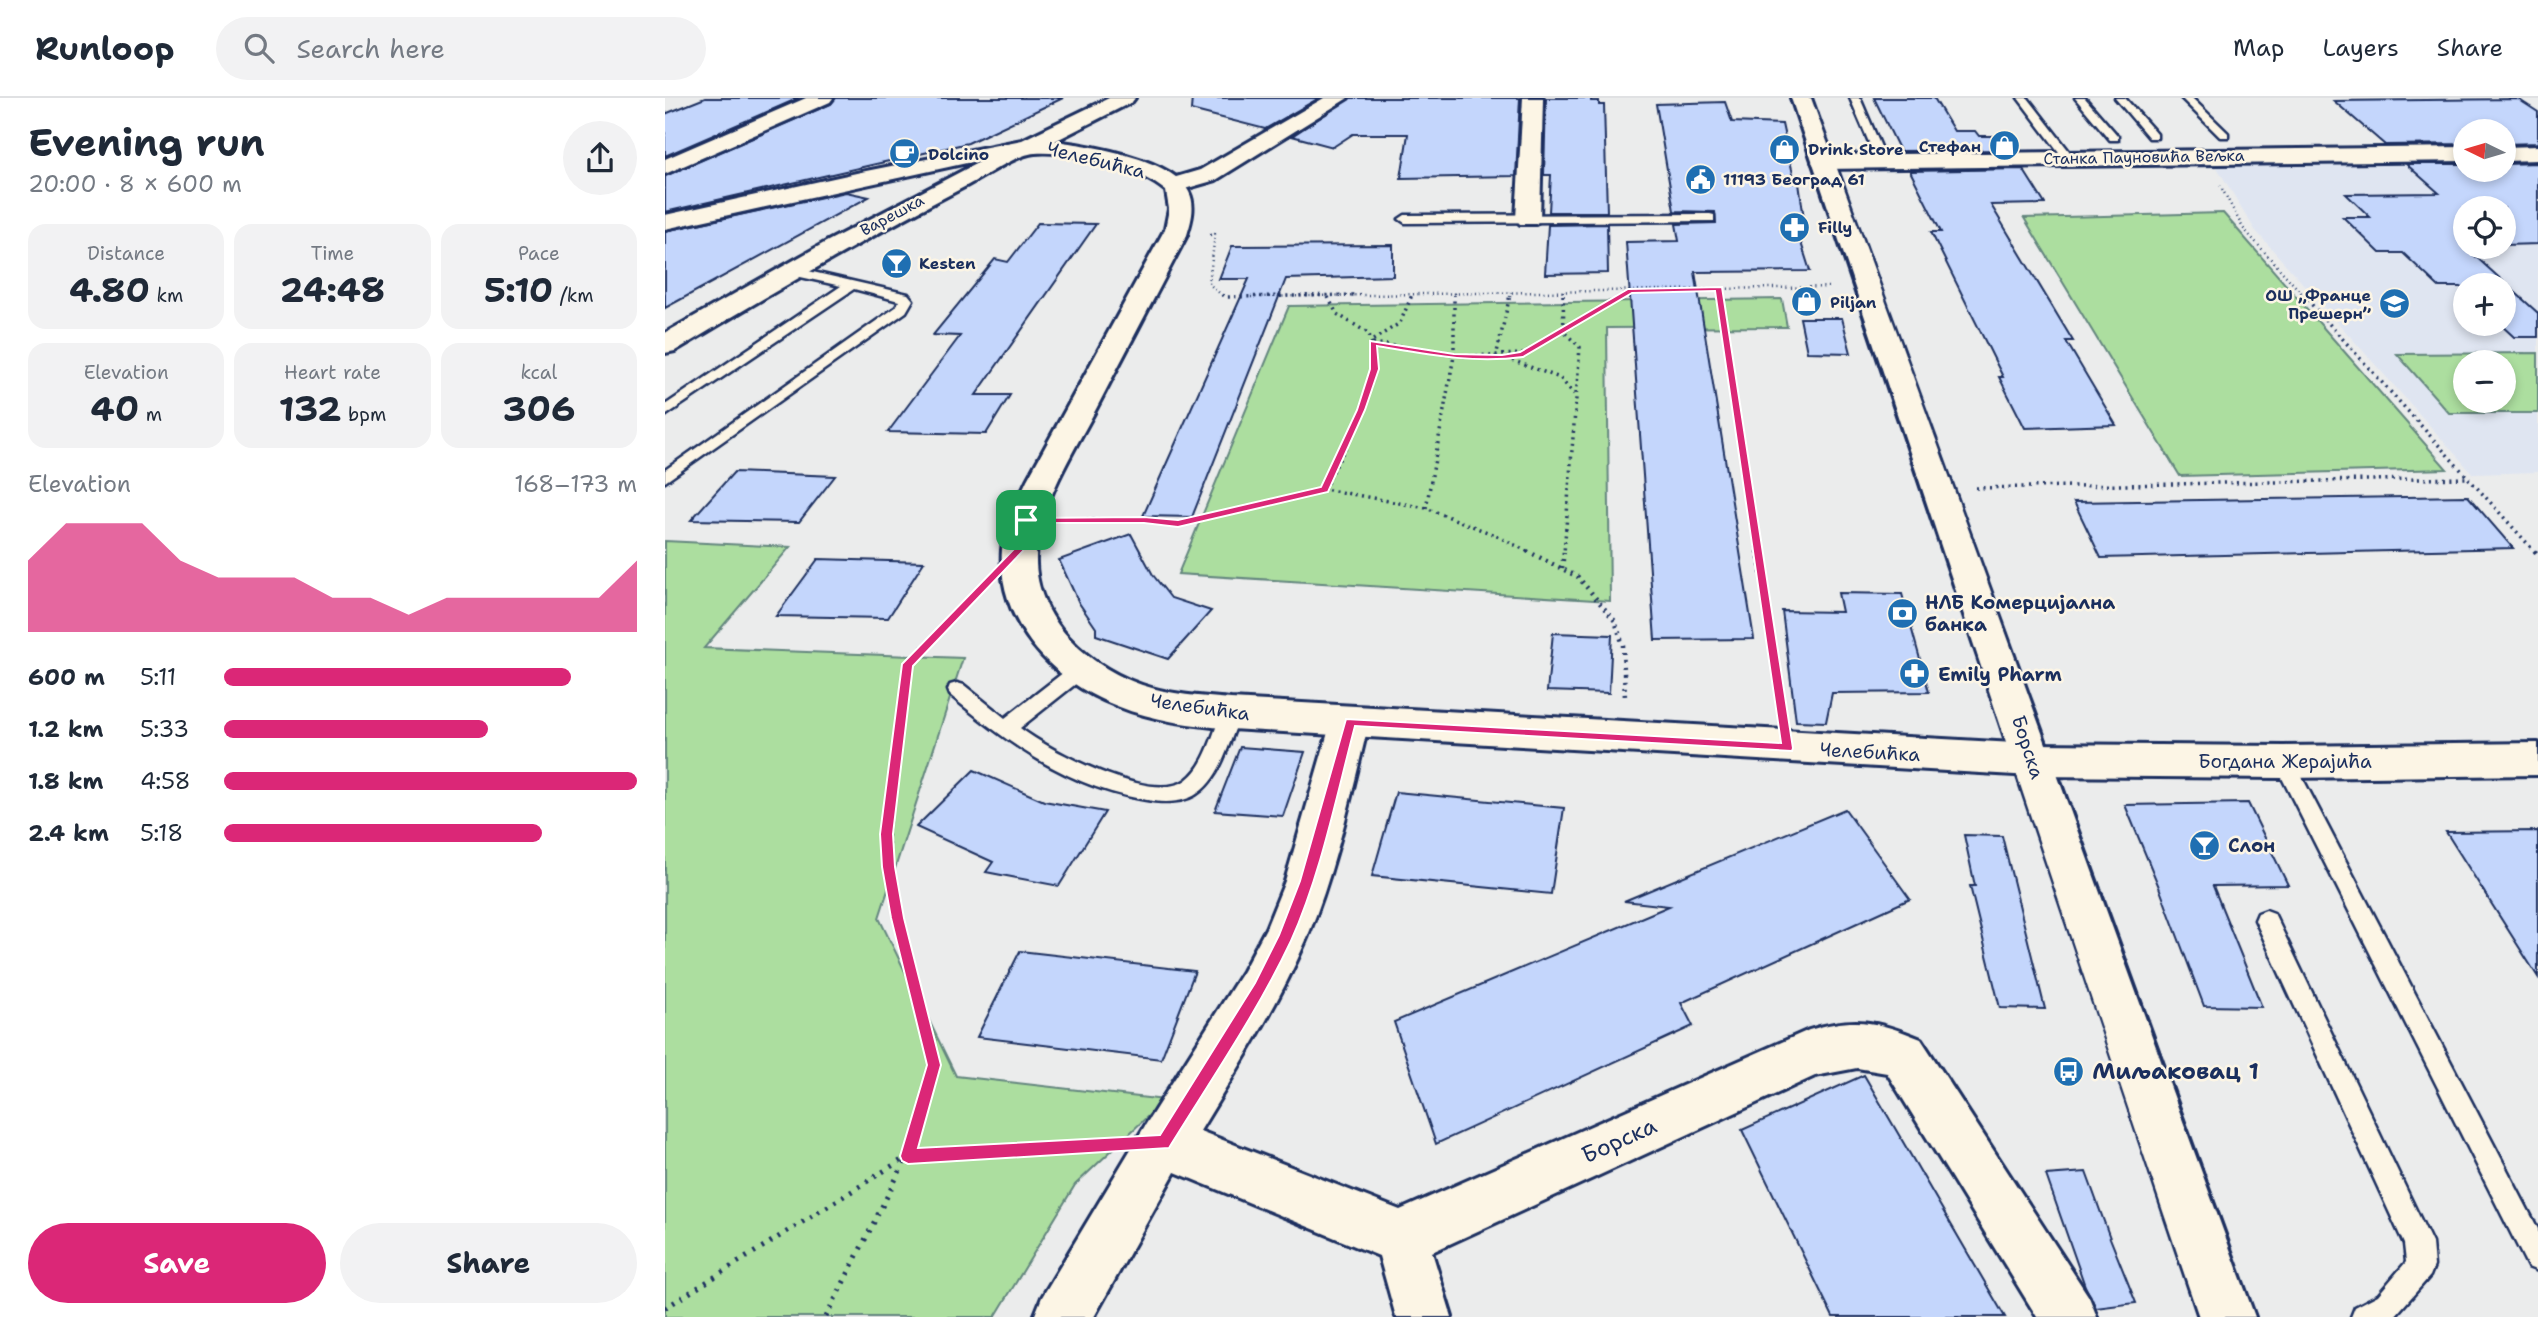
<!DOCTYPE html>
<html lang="en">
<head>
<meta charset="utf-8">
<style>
  :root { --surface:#fff; --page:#f2f2f3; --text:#1f2937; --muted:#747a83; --line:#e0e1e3; --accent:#db2777 }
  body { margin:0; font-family:"Shantell Sans",sans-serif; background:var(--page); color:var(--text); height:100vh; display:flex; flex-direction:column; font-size:26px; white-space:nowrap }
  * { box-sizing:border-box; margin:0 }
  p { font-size:23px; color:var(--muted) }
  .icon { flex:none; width:38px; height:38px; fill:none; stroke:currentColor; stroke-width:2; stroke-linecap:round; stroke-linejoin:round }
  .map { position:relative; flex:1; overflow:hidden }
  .drawer { display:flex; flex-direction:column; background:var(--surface); width:665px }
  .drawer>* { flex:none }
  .needle { width:46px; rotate:275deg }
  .buttons { position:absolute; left:1788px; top:21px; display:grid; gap:14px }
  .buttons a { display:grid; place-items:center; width:63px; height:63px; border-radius:50%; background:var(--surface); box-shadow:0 4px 10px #0003; font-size:35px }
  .pin { position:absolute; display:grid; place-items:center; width:60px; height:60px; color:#fff; margin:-30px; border-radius:14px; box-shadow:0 4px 10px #0006 }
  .round { display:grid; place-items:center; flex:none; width:74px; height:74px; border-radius:37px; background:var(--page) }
  .summary { display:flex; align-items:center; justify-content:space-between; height:119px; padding:0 28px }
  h1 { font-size:38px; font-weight:700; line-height:52px }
  .figures { display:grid; grid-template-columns:repeat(3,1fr); gap:10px; height:119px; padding:7px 28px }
  .figures div { display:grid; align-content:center; border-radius:18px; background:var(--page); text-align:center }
  .figures b { font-size:35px; font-weight:700 }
  .figures small { font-size:19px; font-weight:400 }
  .figures p { font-size:19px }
  .chart { height:196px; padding:14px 28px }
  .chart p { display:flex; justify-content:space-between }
  .chart svg { width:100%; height:126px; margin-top:7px; fill:var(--accent); opacity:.7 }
  .action { display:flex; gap:14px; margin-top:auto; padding:14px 28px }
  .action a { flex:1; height:80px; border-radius:42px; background:var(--accent); color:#fff; font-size:28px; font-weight:700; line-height:80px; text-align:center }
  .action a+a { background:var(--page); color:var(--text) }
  ul { padding:0 28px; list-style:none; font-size:23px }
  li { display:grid; grid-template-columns:112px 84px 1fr; align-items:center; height:52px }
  li i { height:18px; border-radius:9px; background:var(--accent) }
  header { display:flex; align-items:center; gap:42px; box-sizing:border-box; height:98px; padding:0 35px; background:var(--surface); border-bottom:2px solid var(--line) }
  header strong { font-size:33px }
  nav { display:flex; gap:38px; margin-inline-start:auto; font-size:24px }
  .search { width:490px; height:63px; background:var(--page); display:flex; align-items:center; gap:18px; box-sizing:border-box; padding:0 24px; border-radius:38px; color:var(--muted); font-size:26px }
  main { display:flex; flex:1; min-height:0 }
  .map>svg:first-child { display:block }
  .built { fill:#dfe5f1; fill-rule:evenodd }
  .green { fill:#acde9f; stroke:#64867e; stroke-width:2; fill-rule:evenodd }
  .building { fill:#c4d6fc; stroke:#1b2f5e; stroke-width:2 }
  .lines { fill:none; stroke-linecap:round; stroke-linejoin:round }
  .service-casing { stroke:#1b2f5e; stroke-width:5 }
  .minor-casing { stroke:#1b2f5e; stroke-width:6 }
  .tertiary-casing { stroke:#1b2f5e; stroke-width:6 }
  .secondary-casing { stroke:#1b2f5e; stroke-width:6 }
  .path-far3 { stroke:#1b2f5e; stroke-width:2.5; stroke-dasharray:1 3.5; stroke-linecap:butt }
  .path-far2 { stroke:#1b2f5e; stroke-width:3.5; stroke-dasharray:2 4.5; stroke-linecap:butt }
  .path-far1 { stroke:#1b2f5e; stroke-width:4.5; stroke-dasharray:2 5; stroke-linecap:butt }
  .path { stroke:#1b2f5e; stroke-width:5; stroke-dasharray:2.5 7; stroke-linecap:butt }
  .service { fill:#fcf5e5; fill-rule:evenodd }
  .minor { fill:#fcf5e5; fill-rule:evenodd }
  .tertiary { fill:#fcf5e5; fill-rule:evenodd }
  .secondary { fill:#fcf5e5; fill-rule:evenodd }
  .route { fill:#db2777; stroke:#fff; stroke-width:2; fill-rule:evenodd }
  .labels { text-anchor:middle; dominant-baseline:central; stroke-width:5; stroke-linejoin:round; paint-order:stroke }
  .far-poi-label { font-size:16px; font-weight:bold; fill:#1b2f5e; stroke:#fcf5e5; text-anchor:start }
  .far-street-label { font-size:16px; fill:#1b2f5e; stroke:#fcf5e5 }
  .street-label { font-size:19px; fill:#1b2f5e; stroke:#fcf5e5 }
  .poi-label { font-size:19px; font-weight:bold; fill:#1b2f5e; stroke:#fcf5e5; text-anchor:start }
  .near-poi-label { font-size:23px; font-weight:bold; fill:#1b2f5e; stroke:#fcf5e5; text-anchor:start }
  .near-street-label { font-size:23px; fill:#1b2f5e; stroke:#fcf5e5 }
</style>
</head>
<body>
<header>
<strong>Runloop</strong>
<div class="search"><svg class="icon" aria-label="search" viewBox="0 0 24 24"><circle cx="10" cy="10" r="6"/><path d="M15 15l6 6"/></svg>Search here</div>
<nav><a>Map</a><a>Layers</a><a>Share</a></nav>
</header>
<main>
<section class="drawer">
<div class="summary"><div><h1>Evening run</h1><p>20:00 · 8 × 600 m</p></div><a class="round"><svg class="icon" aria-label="share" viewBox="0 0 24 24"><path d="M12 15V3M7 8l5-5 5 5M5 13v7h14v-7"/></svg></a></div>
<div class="figures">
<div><p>Distance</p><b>4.80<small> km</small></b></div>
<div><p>Time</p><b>24:48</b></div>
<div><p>Pace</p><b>5:10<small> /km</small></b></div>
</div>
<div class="figures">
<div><p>Elevation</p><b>40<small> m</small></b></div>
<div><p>Heart rate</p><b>132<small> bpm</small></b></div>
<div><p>kcal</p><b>306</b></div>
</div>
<div class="chart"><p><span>Elevation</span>168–173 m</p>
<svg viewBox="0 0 160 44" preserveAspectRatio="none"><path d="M0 44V19L10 6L20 6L30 6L40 19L50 25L60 25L70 25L80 32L90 32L100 38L110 32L120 32L130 32L140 32L150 32L160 19V44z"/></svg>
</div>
<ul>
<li><b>600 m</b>5:11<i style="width:84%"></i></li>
<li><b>1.2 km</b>5:33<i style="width:64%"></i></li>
<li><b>1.8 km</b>4:58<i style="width:100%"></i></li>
<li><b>2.4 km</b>5:18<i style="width:77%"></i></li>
</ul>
<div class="action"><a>Save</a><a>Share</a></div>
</section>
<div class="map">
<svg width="1873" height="1219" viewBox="0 0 1873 1219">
  <rect width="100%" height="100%" fill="#ebecec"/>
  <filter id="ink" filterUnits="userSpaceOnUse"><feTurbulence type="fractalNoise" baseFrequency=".0143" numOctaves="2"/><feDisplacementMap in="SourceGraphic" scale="14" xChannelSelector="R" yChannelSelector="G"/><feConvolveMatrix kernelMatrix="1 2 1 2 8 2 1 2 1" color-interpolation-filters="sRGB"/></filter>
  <g filter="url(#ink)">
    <path class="built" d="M 1545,58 L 1801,58 L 1801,72 L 1839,72 L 1839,59 L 1873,59 L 1873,374 L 1808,376 L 1590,132 ZM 1801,110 L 1839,110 L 1839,149 L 1801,149 ZM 1801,187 L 1839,187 L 1839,226 L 1801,226 ZM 1801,264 L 1839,264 L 1839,303 L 1801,303 Z"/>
    <g class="green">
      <polygon points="1558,115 1782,371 1515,378 1359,120"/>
      <polygon points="1117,201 1122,229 942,230 945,503 513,476 624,208"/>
      <path d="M 1873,255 L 1873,315 L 1784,315 L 1732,256 ZM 1839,264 L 1839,303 L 1801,303 L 1801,264 Z"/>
      <polygon points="0,443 125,449 39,550 298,560 214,820 291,978 500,1002 410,1087 330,1219 0,1219"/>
    </g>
    <g class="building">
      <polygon points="40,0 134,0 0,58 0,16"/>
      <polygon points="171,0 398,0 303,45 0,114 0,78 166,6"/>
      <polygon points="527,0 654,0 600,31 526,12"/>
      <polygon points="685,0 855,0 851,78 736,80 743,36 688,36 668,49 627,38"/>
      <polygon points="881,0 926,0 926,3 934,3 934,7 939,7 942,114 884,114 886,77 879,77"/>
      <polygon points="1209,0 1269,0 1289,33 1310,33 1314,38 1337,38 1346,52 1235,53"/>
      <polygon points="1853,1 1873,14 1873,45 1839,46 1839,33 1801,33 1801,46 1720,47 1669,3"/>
      <polygon points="1060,4 1067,24 1117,26 1130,85 1134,85 1141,135 1133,135 1145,173 1030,174 1089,541 990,542 961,144 1014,143 1011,126 1051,125 1050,114 1009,113 991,6"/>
      <polygon points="1873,65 1873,146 1839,147 1839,110 1801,110 1801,147 1798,147 1873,215 1873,239 1849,239 1835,226 1839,226 1839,187 1801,187 1801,193 1796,189 1774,189 1738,155 1715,155 1678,119 1705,119 1681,96 1774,95 1741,66 1801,66 1801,72 1839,72 1839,66"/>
      <polygon points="1358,71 1380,106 1326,107 1408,243 1401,243 1451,327 1360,330 1334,279 1338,279 1266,134 1276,134 1245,73"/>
      <polygon points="181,94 204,99 0,210 0,133"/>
      <polygon points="373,125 431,126 311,297 345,297 321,336 223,334 295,238 268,237 330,161 343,164"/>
      <polygon points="942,126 943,175 880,176 883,127"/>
      <polygon points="728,147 728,178 621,181 527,419 478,418 584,181 554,181 567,148"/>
      <polygon points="1135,220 1177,220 1186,255 1142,254"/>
      <polygon points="69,374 170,378 134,424 26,422"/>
      <polygon points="1803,398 1848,450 1436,460 1409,404"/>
      <polygon points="466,436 488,477 506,500 546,513 503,561 431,537 431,530 414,505 394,462"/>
      <polygon points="153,461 259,464 223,520 111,518"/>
      <polygon points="1173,495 1237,496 1264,594 1167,595 1161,624 1131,623 1117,513 1177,514"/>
      <polygon points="888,535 947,537 944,595 882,593"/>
      <polygon points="575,649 640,654 618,718 550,713"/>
      <polygon points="309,672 379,703 440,714 394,788 321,774 328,764 251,729"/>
      <polygon points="731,694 899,710 886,796 707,778"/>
      <polygon points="1583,705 1623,787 1548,788 1597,909 1539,908 1494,789 1460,707"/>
      <polygon points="1180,711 1245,801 1016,905 1028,928 771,1046 729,924 1004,808 959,803"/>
      <polygon points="1873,733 1873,879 1781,734"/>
      <polygon points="1299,737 1337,738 1380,911 1335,910 1305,788 1310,788"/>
      <polygon points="355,853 530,873 496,961 312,939"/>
      <polygon points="1199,977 1340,1219 1168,1219 1077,1032"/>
      <polygon points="1421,1074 1445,1140 1471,1205 1431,1210 1420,1188 1381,1077"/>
    </g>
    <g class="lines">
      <defs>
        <g id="service">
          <polygon points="1185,0 1195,0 1222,63 1221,65 1212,63"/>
          <polygon points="1353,0 1363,0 1408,58 1408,62 1400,62"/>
          <polygon points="1410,0 1420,0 1453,38 1453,42 1445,42"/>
          <polygon points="1450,0 1460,0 1492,36 1492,40 1484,40"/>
          <polygon points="1516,0 1527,0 1563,35 1563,39 1555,39"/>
          <polygon points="1045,116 1049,117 1049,123 740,125 734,121 740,117"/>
          <polygon points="126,169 243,196 248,202 241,214 0,384 0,372 231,209 234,203 189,191 0,318 0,307 176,188 122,176 120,173"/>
          <path d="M 415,565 L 422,567 L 424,572 L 422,577 L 355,630 C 384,652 486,707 521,682 C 543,665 547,634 559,611 L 566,608 L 573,611 L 576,616 C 565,641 558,674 537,692 C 520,707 496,705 476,701 C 400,687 343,645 285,597 L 283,592 L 285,587 L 292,585 L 299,587 L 340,620 L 408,567 Z"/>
          <polygon points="1619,656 1626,658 1873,1131 1873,1173 1863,1169 1609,664 1612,658"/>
          <polygon points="1601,812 1609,815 1767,1145 1769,1168 1765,1178 1729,1219 1686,1219 1690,1209 1713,1197 1741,1164 1739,1146 1590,822 1593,815"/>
        </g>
        <g id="minor">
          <polygon points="141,0 168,0 165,4 0,76 0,61"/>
          <polygon points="659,0 683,0 551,82 509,94 501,92 498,87 501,82 535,72"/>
          <polygon points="858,0 878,0 875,121 871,126 855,126 851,121"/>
          <polygon points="1873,48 1873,62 1839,63 1839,49"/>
          <polygon points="1801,49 1801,63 1158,71 1150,69 1147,64 1150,59 1158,57"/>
          <path d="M 685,609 L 699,613 L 704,624 C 686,697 671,771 642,840 C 613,908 573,970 535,1033 L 735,1112 L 1144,932 C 1190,918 1212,923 1256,941 L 1424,1199 L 1432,1219 L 1372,1219 L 1222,975 L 1192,970 L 1150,978 L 767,1154 L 787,1219 L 731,1219 L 714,1158 L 510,1074 L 429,1219 L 369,1219 L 377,1199 L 481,1026 L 578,873 L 601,830 L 620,783 L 666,624 L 671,613 Z"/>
          <polygon points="1873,645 1873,677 1619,680 1367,678 1353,673 1347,662 1353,651 1367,646 1619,648"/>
        </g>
        <path id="tertiary" d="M 444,0 L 470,0 L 467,4 L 390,43 C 423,47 509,61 524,94 C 531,108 526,124 522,137 C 492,195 461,253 431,311 C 410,351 384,391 374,436 C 357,507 414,565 477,587 C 506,597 536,598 566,601 L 1367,646 L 1381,651 L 1387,662 L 1381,673 L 1367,678 L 566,631 C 527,627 489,623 452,608 C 388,584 332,524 337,452 C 339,427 352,404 362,382 L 500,131 L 504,111 L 501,93 C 475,70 404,52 370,55 C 352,56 319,79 303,87 C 203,139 106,195 10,253 L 0,255 L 0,235 L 161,144 L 320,61 L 0,131 L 0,117 L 196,74 L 357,42 Z"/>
        <path id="secondary" d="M 1126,0 L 1146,0 C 1296,406 1440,814 1590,1219 L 1534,1219 C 1395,813 1264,406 1126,0 Z"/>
      </defs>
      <use href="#service" class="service-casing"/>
      <use href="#minor" class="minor-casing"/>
      <use href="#tertiary" class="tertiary-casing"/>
      <use href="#secondary" class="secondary-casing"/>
      <g class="path-far3">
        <polyline points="1555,87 1578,130 1640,199"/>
        <polyline points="545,137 550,136 544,186 559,199"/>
        <polyline points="1054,191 1055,199"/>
        <polyline points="898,193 898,199"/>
        <polyline points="789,195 789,199"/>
        <polyline points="586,199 1166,189"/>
        <polyline points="746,199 747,196"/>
        <polyline points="845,199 846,194"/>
        <polyline points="956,199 965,193"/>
      </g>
      <g class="path-far2">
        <polyline points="557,197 560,199 692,197"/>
        <polyline points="898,197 899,234 915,249 899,455"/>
        <polyline points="1055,197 1093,455"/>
        <polyline points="1638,197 1871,455"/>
        <polyline points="708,242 735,225 747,197"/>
        <polyline points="708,245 801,258 858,256 959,197"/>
        <polyline points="831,259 845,197"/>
        <polyline points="841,260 895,280 909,296"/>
        <polyline points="1311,390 1803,380"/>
        <path d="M 659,391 C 677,353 726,277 703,235 L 672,216 L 662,197"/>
        <polyline points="761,410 789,258 789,197"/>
        <polyline points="401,422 479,422 513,426 659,391 761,410 830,437 866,455"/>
      </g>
      <g class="path-far1">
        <polyline points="862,453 913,479 950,523 958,547 960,601"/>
        <polyline points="1093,453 1116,609"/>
        <polyline points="1870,453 1873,457"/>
        <polyline points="897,470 899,453"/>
        <polyline points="227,788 222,736 242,566 318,488"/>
      </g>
      <g class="path">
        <polyline points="227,786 269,967 243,1058 442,1047"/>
        <polyline points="0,1210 243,1058"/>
        <polyline points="161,1219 242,1059"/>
      </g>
      <use href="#service" class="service"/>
      <use href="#minor" class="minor"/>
      <use href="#tertiary" class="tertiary"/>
      <use href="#secondary" class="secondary"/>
    </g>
  </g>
  <path class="route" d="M 1057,189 L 1128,650 L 1127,653 L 690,628 C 671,700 656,776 626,843 C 592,915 546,982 504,1050 L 243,1066 L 237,1063 L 235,1058 L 262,967 L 226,820 L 217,769 L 215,736 L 237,566 L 350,450 L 358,420 L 479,419 L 513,422 L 656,389 L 692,312 L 705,271 L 705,243 L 789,256 L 837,257 L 855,254 L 963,191 ZM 1050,193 L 1116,645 L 681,621 L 635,783 L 614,837 L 590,885 L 495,1037 L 253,1050 L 276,967 L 239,820 L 230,769 L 228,736 L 248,568 L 358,453 L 365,425 L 479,425 L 513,429 L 663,394 L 700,312 L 714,271 L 712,248 C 760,256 808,266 858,259 L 967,195 Z"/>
  <defs>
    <symbol id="shop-disc" viewBox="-11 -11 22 22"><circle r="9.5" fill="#1f6fb2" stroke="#fcf5e5"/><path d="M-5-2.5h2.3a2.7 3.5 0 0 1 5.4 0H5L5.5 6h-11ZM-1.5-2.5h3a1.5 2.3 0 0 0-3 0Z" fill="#fff"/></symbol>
    <symbol id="cafe-disc" viewBox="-11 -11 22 22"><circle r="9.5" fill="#1f6fb2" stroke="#fcf5e5"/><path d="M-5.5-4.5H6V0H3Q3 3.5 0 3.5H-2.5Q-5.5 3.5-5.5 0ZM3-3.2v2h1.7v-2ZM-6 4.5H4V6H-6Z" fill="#fff"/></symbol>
    <symbol id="civic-disc" viewBox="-11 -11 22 22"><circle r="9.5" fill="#1f6fb2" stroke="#fcf5e5"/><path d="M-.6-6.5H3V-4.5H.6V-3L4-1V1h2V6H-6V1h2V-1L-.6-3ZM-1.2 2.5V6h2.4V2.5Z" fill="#fff"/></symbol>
    <symbol id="pharmacy-disc" viewBox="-11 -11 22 22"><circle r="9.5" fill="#1f6fb2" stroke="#fcf5e5"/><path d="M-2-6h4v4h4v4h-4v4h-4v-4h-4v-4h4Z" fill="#fff"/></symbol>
    <symbol id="bar-disc" viewBox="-11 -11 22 22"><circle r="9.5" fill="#1f6fb2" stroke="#fcf5e5"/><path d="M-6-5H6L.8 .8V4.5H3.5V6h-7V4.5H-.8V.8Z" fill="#fff"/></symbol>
    <symbol id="school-disc" viewBox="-11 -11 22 22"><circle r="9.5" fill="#1f6fb2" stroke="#fcf5e5"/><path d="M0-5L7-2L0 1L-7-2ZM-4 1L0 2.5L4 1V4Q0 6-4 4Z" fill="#fff"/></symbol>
    <symbol id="bank-disc" viewBox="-11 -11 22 22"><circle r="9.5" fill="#1f6fb2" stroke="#fcf5e5"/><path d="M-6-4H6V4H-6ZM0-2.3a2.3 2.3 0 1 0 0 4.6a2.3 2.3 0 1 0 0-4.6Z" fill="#fff"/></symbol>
    <symbol id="bus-disc" viewBox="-11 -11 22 22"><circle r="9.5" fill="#1f6fb2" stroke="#fcf5e5"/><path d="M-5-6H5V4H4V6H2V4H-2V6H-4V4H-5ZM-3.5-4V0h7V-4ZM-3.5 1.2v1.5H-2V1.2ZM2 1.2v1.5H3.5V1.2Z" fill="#fff"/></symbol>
  </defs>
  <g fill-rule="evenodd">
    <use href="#shop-disc" x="1322" y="30" width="35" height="35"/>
    <use href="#shop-disc" x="1102" y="34" width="35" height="35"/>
    <use href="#cafe-disc" x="222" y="38" width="35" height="35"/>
    <use href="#civic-disc" x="1018" y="64" width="35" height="35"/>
    <use href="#pharmacy-disc" x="1112" y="112" width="35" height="35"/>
    <use href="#bar-disc" x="214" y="148" width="35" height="35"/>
    <use href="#shop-disc" x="1124" y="186" width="35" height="35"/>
    <use href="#school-disc" x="1712" y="188" width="35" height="35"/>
    <use href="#bank-disc" x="1220" y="498" width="35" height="35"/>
    <use href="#pharmacy-disc" x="1232" y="558" width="35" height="35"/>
    <use href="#bar-disc" x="1522" y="730" width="35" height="35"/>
    <use href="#bus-disc" x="1386" y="956" width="35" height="35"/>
  </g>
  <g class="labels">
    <g class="far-poi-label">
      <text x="1316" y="48" text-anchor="end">Стефан</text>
      <text x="1143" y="51">Drink Store</text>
      <text x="263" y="56">Dolcino</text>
      <text x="1058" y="81">11193 Београд 61</text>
      <text x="1153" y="129">Filly</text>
      <text x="254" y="165">Kesten</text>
      <text x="1706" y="197" text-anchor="end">ОШ „Франце<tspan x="1706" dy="18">Прешерн”</tspan></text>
      <text x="1165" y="204">Piljan</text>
    </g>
    <g class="far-street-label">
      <text transform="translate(1479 59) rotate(-1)">Станка Пауновића Вељка</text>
      <text transform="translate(227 117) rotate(-28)">Варешка</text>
    </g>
    <g class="street-label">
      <text transform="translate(431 62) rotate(14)">Челебићка</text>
      <text transform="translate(535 609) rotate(8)">Челебићка</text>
      <text transform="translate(1363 649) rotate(72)">Борска</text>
      <text transform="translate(1205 654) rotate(3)">Челебићка</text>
      <text x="1620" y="663">Богдана Жерајића</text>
    </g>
    <g class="poi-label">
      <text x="1260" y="504">НЛБ Комерцијална<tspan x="1260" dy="22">банка</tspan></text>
      <text x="1273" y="576">Emily Pharm</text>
      <text x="1563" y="747">Слон</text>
    </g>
    <g class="near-poi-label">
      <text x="1427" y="973">Миљаковац 1</text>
    </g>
    <g class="near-street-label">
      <text transform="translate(954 1042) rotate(-24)">Борска</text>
    </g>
  </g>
</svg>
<div class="buttons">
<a><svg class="needle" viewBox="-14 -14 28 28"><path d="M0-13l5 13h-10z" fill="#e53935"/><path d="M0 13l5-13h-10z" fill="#747a83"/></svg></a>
<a><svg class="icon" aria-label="locate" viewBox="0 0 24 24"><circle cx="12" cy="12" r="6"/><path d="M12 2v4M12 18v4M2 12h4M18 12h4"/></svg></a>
<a>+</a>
<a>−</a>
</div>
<div class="pin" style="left:361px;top:422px;background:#1e9e55"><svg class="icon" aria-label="arrive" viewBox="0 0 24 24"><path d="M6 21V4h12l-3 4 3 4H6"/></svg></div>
</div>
</main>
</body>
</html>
